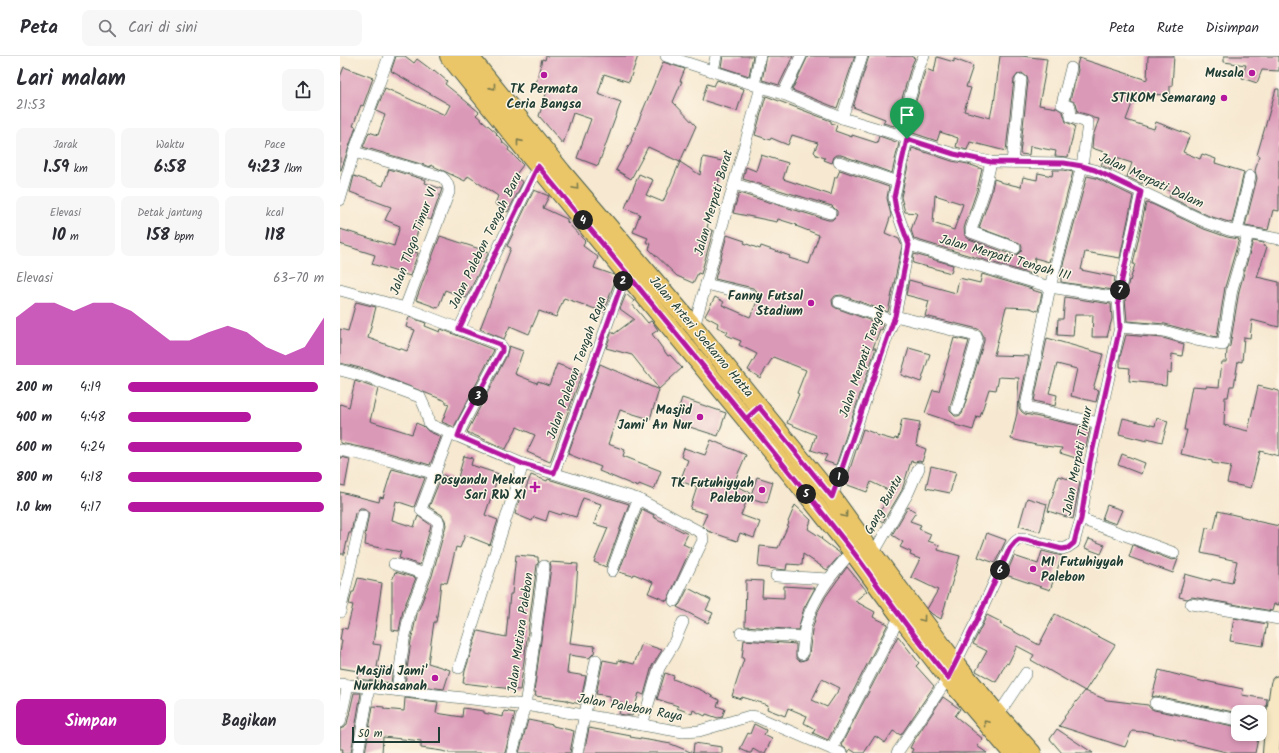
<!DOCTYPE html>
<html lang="id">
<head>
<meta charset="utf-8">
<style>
  :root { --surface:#fff; --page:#f7f7f7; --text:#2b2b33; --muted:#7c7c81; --line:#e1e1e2; --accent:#b5179e }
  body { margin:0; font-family:Kalam,sans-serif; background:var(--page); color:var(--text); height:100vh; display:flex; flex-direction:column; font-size:15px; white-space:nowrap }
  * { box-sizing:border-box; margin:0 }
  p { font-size:13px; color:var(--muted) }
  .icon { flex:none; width:22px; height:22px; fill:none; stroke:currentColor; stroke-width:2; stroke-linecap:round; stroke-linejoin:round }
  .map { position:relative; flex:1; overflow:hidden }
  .panel { display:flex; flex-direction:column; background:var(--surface); width:340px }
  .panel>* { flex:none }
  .controls { position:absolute; left:891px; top:649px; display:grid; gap:8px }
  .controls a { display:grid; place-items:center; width:36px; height:36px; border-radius:8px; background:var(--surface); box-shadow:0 2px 6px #0003; font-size:20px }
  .scale { position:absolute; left:12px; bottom:10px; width:88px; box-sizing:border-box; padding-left:4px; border:2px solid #1f3d34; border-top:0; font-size:11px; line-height:14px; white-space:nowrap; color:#1f3d34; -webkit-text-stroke:3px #fcf5e5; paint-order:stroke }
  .pin { position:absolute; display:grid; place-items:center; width:34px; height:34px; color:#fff; margin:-41px -17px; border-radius:50% 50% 50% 0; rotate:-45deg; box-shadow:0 0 4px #0007 }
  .pin .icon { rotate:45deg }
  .km { position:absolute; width:20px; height:20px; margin:-10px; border-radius:50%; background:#222; color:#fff; font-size:11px; line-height:20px; text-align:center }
  .round { display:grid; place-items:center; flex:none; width:42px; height:42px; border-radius:8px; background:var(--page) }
  .overview { display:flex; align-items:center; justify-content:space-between; height:68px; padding:0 16px }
  h1 { font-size:22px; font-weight:700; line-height:30px }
  .figures { display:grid; grid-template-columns:repeat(3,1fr); gap:6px; height:68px; padding:4px 16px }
  .figures div { display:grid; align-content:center; border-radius:8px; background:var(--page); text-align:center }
  .figures b { font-size:17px; font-weight:700 }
  .figures small { font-size:11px; font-weight:400 }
  .figures p { font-size:11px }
  .chart { height:112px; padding:8px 16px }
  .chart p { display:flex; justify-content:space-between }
  .chart svg { width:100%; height:72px; margin-top:4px; fill:var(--accent); opacity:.7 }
  .primary-button { display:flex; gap:8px; margin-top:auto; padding:8px 16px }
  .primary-button a { flex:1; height:46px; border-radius:8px; background:var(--accent); color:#fff; font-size:16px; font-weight:700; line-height:46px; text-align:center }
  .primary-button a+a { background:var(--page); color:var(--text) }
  ul { padding:0 16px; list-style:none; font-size:13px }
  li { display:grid; grid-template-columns:64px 48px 1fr; align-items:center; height:30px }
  li i { height:10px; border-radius:5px; background:var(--accent) }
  header { display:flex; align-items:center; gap:24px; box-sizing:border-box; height:56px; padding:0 20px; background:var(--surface); border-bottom:1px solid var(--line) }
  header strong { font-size:19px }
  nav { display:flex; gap:22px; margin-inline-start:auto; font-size:14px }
  .search { width:280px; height:36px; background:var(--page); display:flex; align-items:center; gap:10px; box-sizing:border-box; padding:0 14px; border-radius:8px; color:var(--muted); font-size:15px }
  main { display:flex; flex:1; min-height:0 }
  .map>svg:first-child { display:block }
  .building { fill:#db99b8; fill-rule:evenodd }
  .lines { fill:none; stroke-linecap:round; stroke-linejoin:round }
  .minor-casing { stroke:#3f574c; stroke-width:12 }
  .secondary-casing { stroke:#3f574c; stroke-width:18 }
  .primary-casing { stroke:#3f574c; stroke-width:20 }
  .minor { stroke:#fff; stroke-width:11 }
  .secondary { stroke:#f7e8c3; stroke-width:16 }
  .primary { stroke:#ebc669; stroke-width:18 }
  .oneway { stroke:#7b7b4c }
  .route-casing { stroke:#fff; stroke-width:8 }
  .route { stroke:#b5179e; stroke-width:5 }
  .poi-dot { fill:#b5179e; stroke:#fcf5e5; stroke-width:1.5 }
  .labels { text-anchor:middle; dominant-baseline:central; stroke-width:3; stroke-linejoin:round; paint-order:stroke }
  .poi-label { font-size:13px; font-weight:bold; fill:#1f3d34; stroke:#fcf5e5; text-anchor:end }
  .street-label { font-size:13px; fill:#1f3d34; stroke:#fcf5e5 }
</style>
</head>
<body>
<header>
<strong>Peta</strong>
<div class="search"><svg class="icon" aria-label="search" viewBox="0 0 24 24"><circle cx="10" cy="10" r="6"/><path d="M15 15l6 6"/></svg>Cari di sini</div>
<nav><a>Peta</a><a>Rute</a><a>Disimpan</a></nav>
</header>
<main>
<section class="panel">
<div class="overview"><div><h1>Lari malam</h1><p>21:53</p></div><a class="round"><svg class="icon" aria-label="share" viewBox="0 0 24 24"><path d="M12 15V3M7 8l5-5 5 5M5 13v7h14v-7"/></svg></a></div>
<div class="figures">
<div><p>Jarak</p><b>1.59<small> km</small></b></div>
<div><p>Waktu</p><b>6:58</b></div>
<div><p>Pace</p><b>4:23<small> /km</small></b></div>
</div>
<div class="figures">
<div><p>Elevasi</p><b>10<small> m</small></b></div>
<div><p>Detak jantung</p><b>158<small> bpm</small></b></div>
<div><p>kcal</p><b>118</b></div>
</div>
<div class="chart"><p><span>Elevasi</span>63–70 m</p>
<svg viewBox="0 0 160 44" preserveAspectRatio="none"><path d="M0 44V15L10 6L20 6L30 11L40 6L50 6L60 11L70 20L80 29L90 29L100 24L110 20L120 24L130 33L140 38L150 33L160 15V44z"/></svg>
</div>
<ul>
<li><b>200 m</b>4:19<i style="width:97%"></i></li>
<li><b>400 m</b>4:48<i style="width:63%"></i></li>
<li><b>600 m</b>4:24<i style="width:89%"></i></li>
<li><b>800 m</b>4:18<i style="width:99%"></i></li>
<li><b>1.0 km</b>4:17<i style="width:100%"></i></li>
</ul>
<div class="primary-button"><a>Simpan</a><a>Bagikan</a></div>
</section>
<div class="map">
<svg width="939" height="697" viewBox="0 0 939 697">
  <rect width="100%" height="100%" fill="#fcf5e5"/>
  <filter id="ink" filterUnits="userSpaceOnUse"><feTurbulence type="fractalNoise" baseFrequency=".025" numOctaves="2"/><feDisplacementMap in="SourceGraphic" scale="8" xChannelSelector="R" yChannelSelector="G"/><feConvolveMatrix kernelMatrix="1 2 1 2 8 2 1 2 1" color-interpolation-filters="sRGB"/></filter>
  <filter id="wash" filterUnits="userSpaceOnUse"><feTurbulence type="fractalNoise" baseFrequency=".012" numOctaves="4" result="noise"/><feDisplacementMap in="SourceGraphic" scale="16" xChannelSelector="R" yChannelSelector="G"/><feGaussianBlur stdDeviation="0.9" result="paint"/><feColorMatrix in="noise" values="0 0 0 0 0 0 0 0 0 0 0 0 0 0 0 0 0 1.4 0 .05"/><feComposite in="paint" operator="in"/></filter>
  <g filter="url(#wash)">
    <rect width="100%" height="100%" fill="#f7e9d1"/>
    <g id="blocks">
      <g class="building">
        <polygon points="56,0 65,0 74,7 77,3 93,15 94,14 107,25 105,28 139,56 136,59 157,77 156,78 163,85 162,86 169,92 168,94 174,99 174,100 183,109 174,121 183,126 168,156 155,148 158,140 128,120 125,125 91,109 91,111 23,91 29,76 38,79 45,59 36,55 45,32 105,59 110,49 51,15"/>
        <polygon points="206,0 298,0 289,26 264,18 258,38 281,46 258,110 237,102 251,63 233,57 223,88 199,60 207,35 195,32 202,3 205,4"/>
        <polygon points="383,0 413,0 409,20 381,11"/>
        <polygon points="427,0 453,0 439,29 422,24"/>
        <polygon points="468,0 515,0 497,52 452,34"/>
        <polygon points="529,0 570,0 575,2 571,11 554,70 543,67 545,63 513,51"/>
        <polygon points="660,0 681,0 707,3 704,23 699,49 717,52 723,56 726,66 735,70 728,101 715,100 716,95 690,90 689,99 680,98 688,25 687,21 682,17 678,18 674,23 666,95 630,86 627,94 616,91 618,82 600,76 597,85 567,75 585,15 586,13 594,16 597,1 614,6 614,3 633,10 626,31 631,32 624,55 650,62 653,48 654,48"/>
        <polygon points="808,0 834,0 832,30 830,30 830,39 799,38 796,47 793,45 786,64 814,73 816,66 850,79 843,96 860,103 862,98 876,103 875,107 904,116 892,167 869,160 829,141 832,136 803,125 802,128 787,121 792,107 776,102 771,114 761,109 767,97 752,92 753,80 759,63 753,62 749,59 738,56 736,47 730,44 738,14 737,9 739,2 807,24"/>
        <polygon points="884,0 939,0 939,15 922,14 917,27 902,22 906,9 884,6"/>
        <polygon points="323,6 345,13 340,25 342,25 333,46 356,70 340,106 308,91 291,123 276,114 292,84 291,83"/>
        <polygon points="4,11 33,22 23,50 21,49 13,70 16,71 1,114 0,114 0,21"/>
        <polygon points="377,24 404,33 397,55 362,44 367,28 374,30"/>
        <polygon points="936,33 939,33 939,155 933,154 928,174 905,170 917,122 915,115 919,100 917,99"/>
        <polygon points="426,40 491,65 491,67 497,69 495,75 512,81 512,79 537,87 539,80 559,87 552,117 501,99 497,99 494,101 492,107 484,104 485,102 476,99 476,98 474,96 478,87 452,79 448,89 431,82 430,84 415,79"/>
        <path d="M 572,92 L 612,105 L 628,108 L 642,113 L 637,134 L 624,172 L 625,180 L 629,183 L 673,199 L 677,199 L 681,195 L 682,190 L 680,187 L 639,172 L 651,138 L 654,123 L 660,125 L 660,126 L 681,131 L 683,121 L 697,124 L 698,117 L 712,120 L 713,114 L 723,114 L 733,116 L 709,206 L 695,202 L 691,218 L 574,183 L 571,174 L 577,157 L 565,156 L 561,141 ZM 595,139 L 623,148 L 614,174 L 593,167 Z"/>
        <polygon points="421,99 448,107 443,123 491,139 495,121 497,121 500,114 549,131 547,142 551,159 545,177 559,183 562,190 548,256 501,239 495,240 492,244 493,250 496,252 543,269 542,274 540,273 533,292 536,292 496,409 484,405 487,399 471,394 476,379 447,367 459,338 457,337 466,314 433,301 420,322 408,314 417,298 399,289 401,285 386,279 388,276 377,271 378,267 365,260 375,241 384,246 382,249 410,261 420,239 418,238 416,234 413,232 375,223 387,179 405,185 404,187 420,193 421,190 450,200 449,202 469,208 479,179 456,170 457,169 438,163 437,166 393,157 399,137 488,164 492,164 497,159 497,155 492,150 403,123 406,111 416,115"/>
        <polygon points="363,101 387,106 382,119 380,118 376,137 367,160 370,160 367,172 373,175 361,218 358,217 353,227 337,220 309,193 311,188 306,186 308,182 293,176 300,158 285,152 299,118 313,124 306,139 323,146 340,106 360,119"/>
        <polygon points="49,113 86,124 85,127 102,133 91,164 83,161 71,195 78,197 70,220 32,208 35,199 0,188 0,173 54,190 60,170 45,164 51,151 10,136 14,120 43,130"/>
        <polygon points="747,120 756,122 793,140 780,202 745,196 741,214 775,221 773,234 721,226 721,216"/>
        <polygon points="194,134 209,140 203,152 227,163 227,166 245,185 243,190 258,201 254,212 274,219 276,222 264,256 224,242 216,261 199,255 189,278 170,270 164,283 140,273 171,192 167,190"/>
        <polygon points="806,147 812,148 864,173 887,181 899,183 885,231 877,281 858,277 825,268 787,265 785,243 789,224 790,225 795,208 793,208"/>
        <polygon points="100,180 149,196 126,242 105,234 98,252 76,244"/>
        <polygon points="913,185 924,187 923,190 927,191 917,221 939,226 939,271 912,264 910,282 904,281 902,306 898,305 894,330 890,330 888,341 885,341 884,369 908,375 918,330 939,335 939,400 920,395 911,432 887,427 891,410 872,407 872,405 841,398 847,374 844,374 852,330 866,331 866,330 879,331 882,306 886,306 887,294 890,290 899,235"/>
        <polygon points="574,198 613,209 611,217 573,207"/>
        <polygon points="642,218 692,233 692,234 702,237 698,255 690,252 666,251 654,299 689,300 679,349 679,352 682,356 685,358 750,372 746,391 742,390 739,403 720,397 722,392 696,389 671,383 677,357 679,322 659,321 656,334 649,333 640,361 637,360 633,374 615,369 615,367 585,357 593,334 599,335 614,282 629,285 610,351 610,355 615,360 618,360 622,358 644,285 644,281 641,275 638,273 585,260 589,245 566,239 569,224 616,237 619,222 640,227"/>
        <polygon points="286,238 294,245 292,248 308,267 311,265 314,268 318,274 312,278 328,300 330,299 342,312 319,333 292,299 266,292 272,275 274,278 294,263 280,253"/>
        <polygon points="725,241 771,248 772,263 767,281 752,281 753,259 735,259 733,280 717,279 718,263 723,263"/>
        <polygon points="16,246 36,251 28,282 59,293 59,292 67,295 75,274 66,271 69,261 86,267 85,270 100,276 101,273 154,294 114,371 102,366 109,348 106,347 106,345 28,314 0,307 0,273 8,275"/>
        <polygon points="786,279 823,282 844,288 842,300 832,298 831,317 827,316 826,329 789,325 790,312 780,311 780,301"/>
        <polygon points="707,282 763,298 753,333 759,334 756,346 731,340 737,313 717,308 709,337 717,339 715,350 694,345"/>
        <polygon points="169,290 183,295 175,318 197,327 198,325 209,329 217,308 242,317 210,406 187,396 195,379 177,371 166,393 127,376 166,301"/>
        <polygon points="569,292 590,298 581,326 561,319"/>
        <polygon points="260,308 319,334 310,363 280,354 268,388 285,394 283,400 321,415 314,434 299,428 298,431 259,415 261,411 228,398"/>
        <polygon points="15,325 38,333 30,365 72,378 76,367 83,370 88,375 101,381 90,409 49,397 0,387 0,348 9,351"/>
        <polygon points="342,342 386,357 378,380 334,366"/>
        <polygon points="783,362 815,370 817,362 828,365 822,386 807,382 807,385 779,378"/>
        <polygon points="562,363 580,366 576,389 586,393 582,406 579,405 575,406 571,405 562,434 543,466 536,462 552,436 531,426 527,436 505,428 523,373 536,378 536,379 554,384 555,382 558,383"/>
        <polygon points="371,384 406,399 393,429 410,436 401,459 420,466 414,482 400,477 397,485 368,475 362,469 367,458 350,453 357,431 340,425 348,404 341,401 344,392 365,399"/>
        <polygon points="782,398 805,407 801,418 778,409"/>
        <polygon points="124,400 133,402 131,409 159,418 145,459 158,464 150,489 125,479 120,492 116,491 107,527 101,526 98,554 96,566 94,566 88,607 110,614 104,633 65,628 71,585 77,558 92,520 106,469 105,464 102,459 89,451 100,424 103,419 117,425"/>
        <polygon points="0,401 10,403 5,430 0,429"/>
        <polygon points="591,410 616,416 610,437 586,432"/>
        <polygon points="52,413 85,422 74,451 56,445 52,464 74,471 78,460 91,469 80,509 59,502 61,496 25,489 26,480 25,479 29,457 27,454 23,452 20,452 15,457 11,477 9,477 4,498 0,498 0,436 39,446 40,441 43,442"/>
        <polygon points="191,419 207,425 208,423 289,448 266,511 254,506 268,472 254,468 261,448 243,442 236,461 222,457 221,459 209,455 206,465 194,461 192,465 175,458 181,438 183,439"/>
        <polygon points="718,420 740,426 733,463 708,455"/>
        <polygon points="417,421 433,426 427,447 410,442"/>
        <polygon points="687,442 707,448 700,476 679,470"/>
        <polygon points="455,449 471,464 468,473 482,482 481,483 501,498 487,514 463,498 462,509 447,508 446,514 418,511 420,490 438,492 449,467 448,466"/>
        <polygon points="767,449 782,454 776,468 762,463"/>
        <polygon points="568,451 576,456 570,465 581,469 579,473 591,478 588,485 599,489 598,494 620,500 601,563 592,558 587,553 598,534 571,521 580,503 570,499 571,496 560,491 563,486 552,479"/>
        <polygon points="302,453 314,459 313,461 348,478 343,488 351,492 327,545 308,537 313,526 294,518 293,520 279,516"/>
        <polygon points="878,455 916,464 916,465 939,470 939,549 934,548 932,555 852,541 847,543 839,541 845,518 871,525 872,523 892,527 897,505 861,497 866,472 874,473"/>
        <polygon points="647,477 666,484 655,507 638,501"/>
        <polygon points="749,483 765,489 761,498 745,492"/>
        <polygon points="793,489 832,504 838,503 833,517 789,501"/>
        <polygon points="702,495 722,500 710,534 666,519 674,500 698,508"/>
        <polygon points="176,499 198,501 198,505 199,505 197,509 180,634 123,627 125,615 138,575 166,581 169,549 170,538 172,538"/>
        <polygon points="210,506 238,508 235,550 230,587 255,590 254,597 249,602 229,599 227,617 246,620 240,648 227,645 227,644 195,640 196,636 194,636 211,511"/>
        <path d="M 507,511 L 527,535 L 515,545 L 535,556 L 533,561 L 548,568 L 488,684 L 473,677 L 475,673 L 464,667 L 467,660 L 448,652 L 445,660 L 427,653 L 428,649 L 402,641 L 401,643 L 392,640 L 404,603 L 402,602 L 404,584 L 456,588 L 456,601 L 458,604 L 461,605 L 467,603 L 469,599 L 472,574 L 477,557 L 486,540 ZM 482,623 L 500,632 L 487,651 L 472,644 Z"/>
        <polygon points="55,516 76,522 63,554 59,575 52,574 52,525"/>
        <polygon points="18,522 42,527 33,588 41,589 37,611 53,613 51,627 17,623 18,615 0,612 0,596 2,584 0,584 2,572 7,573 13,549 9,548 12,536 14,536"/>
        <polygon points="406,524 423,525 422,541 444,542 444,530 475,532 464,552 458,574 405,570"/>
        <polygon points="348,532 371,544 366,554 373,557 368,567 337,551 340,548"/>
        <polygon points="715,558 775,589 745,635 691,604 694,599 677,590 668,608 666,607 656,626 636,615 647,595 633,588 647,559 661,566 660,568 699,589"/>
        <polygon points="894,562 927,568 923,590 890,585"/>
        <polygon points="558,580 579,607 576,610 594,630 561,679 553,675 545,687 535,680 524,697 516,697 510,693 508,697 506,693 501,689"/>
        <polygon points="302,587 322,594 312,610 304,639 299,637 292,660 279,658 282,647 269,644 270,640 256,638 263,604 278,607 278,604 294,608"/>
        <polygon points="819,614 865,626 865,625 903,633 902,639 927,643 925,662 920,661 920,656 898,657 816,640 812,641"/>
        <polygon points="325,617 334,620 333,623 361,634 379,644 377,650 385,653 382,661 378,662 366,658 365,660 353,654 352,658 337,652 338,650 317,643"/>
        <polygon points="745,635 767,644 808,649 810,652 814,654 898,671 898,678 919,678 915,697 890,697 833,683 833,682 803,675 803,676 792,675 785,691 719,670 725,662 724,661"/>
        <polygon points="14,637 21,637 11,697 2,697 3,693 0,693 0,673 5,671 7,668"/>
        <polygon points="603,641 620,653 615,660 643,683 637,690 647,697 571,697 573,693 570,692 573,686"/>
        <polygon points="65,642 98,646 96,657 122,661 123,652 144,655 144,657 163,661 164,655 175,657 165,697 109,697 102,695 81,692 81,685 43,681 42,697 25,697 33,650 44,651 44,653 64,655"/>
        <polygon points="188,664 213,669 213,670 234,675 230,697 179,697"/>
        <polygon points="414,668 426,674 424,679 432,683 425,697 420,697 413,693 411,697 409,697 400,693 408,677 410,678"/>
        <polygon points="249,672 291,680 290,681 331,688 353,697 354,687 382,691 382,697 244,697"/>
        <polygon points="717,673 753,697 722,697 710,683"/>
      </g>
    </g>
  </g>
  <g filter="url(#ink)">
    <use href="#blocks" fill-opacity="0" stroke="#3f574c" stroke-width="1"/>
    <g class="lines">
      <defs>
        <g id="minor">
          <polyline points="326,0 443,38 502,62 559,79 567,83 614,98 651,106 724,107 755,114 866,166 889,174 939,183"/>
          <polyline points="731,12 722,48 730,51 731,61 747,66 748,68 742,110 710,231 686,350 687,351 759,367"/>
          <polyline points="373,14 376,0"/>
          <polyline points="414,29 420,0"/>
          <polyline points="443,38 461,0"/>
          <polyline points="502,62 522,0"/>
          <polyline points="559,79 578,13 584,0"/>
          <path d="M 14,96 L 102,121 C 107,125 109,129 109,136 L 65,252"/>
          <polyline points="499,106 557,126"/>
          <polyline points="651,106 644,136 631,174 631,176 675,192"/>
          <polyline points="672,106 681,24"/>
          <polyline points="394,128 490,157"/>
          <polyline points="0,144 14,96 49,0"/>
          <polyline points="897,175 910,120"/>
          <polyline points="569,189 710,231 778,242"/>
          <polyline points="366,228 411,239"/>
          <polyline points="0,234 65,252 159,288 162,291 160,298 125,364 117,380"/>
          <polyline points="499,246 553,265"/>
          <polyline points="555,260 636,280 637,283 617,353"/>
          <polyline points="354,271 421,31"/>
          <polyline points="780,271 824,275 856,284 883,289 892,233 908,178"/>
          <polyline points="119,273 198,110"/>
          <polyline points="0,314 26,321 80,341 85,352 89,367 91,369 183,408 298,443 362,477 363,484 334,545"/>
          <polyline points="0,394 47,404 96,418"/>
          <polyline points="214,417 286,216"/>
          <polyline points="492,441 546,284 555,260 569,189 556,153 554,141 567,83"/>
          <polyline points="741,463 834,497"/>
          <polyline points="533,498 568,437 579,412"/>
          <polyline points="54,508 85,518"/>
          <polyline points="272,515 298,443"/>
          <polyline points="436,520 489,523"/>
          <polyline points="851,548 939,563"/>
          <polyline points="0,556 22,459"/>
          <polyline points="401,577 464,581"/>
          <path d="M 462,598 C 464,587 463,575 467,565 C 475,537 494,516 512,495"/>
          <polyline points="119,612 183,408"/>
          <polyline points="0,628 185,649 343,676 359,675 410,660 417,661 501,697"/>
          <polyline points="57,634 64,584 70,556 85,518 99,467 98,465 82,455 81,453 110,377"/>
          <polyline points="815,647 898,664"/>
          <polyline points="658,659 686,617"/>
          <polyline points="0,666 8,629"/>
          <polyline points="920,668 933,671"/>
          <polyline points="302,669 319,612 333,589 343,566"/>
          <polyline points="492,692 560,560"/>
          <polyline points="18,697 29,632"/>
          <polyline points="172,697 185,649 189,624 204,510"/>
          <polyline points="237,697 256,604"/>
          <polyline points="557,697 608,622 637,564 670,492 675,486 679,483 687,483 722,493 728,491 734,487 736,479 741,463 750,406 780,271 778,242 801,136"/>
        </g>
        <polyline id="secondary" points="931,697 933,671 939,628"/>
        <g id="primary">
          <polyline points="109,0 198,110 453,421 512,495 560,560 608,622 672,697"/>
          <polyline points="129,0 222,116 354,271 492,441 533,498 619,612 658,659 692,697"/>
        </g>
      </defs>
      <use href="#minor" class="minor-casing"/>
      <use href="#secondary" class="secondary-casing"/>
      <use href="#primary" class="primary-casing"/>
      <use href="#minor" class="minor"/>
      <use href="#secondary" class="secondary"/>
      <use href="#primary" class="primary"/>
    </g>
    <defs><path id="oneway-chevron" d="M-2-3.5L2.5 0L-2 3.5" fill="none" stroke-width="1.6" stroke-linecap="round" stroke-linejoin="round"/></defs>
    <g class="oneway">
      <use href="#oneway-chevron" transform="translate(153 31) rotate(51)"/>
      <use href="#oneway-chevron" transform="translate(179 86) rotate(-129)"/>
      <use href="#oneway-chevron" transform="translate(236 131) rotate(50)"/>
      <use href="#oneway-chevron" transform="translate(505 459) rotate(54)"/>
      <use href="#oneway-chevron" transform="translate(583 563) rotate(53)"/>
      <use href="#oneway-chevron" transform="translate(646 667) rotate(-130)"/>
    </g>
  </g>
  <g class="lines" filter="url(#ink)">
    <defs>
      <path id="route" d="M 567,83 L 554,141 L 556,153 L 569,189 L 555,260 L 492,441 L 419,351 L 406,363 C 366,314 326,265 286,216 L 214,417 L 183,408 L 118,380 L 124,364 L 162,295 L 162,291 L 159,288 L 119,273 L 198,110 C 303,237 409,364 511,493 C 528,515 543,538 560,560 C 575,581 592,601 608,622 L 637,564 L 670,492 L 675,486 L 679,483 L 686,484 L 722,493 L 728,492 L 734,487 L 736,479 L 741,463 L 750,406 L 780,271 L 778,242 L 801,136 L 755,114 L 742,110 L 724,107 L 651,106 L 614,98 L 567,83"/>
    </defs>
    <use href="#route" class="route-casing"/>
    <use href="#route" class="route"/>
  </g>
  <g class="poi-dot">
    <circle cx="912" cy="17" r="4"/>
    <circle cx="204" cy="19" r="4"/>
    <circle cx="884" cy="42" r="4"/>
    <circle cx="471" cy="247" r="4"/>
    <circle cx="360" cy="361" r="4"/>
    <path d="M193 425h4v4h4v4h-4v4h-4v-4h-4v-4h4z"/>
    <circle cx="422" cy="434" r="4"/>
    <circle cx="693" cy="513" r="4"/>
    <circle cx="95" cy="622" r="4"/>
  </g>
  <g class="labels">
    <g class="poi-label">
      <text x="904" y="17">Musala</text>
      <text x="204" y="33" text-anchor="middle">TK Permata<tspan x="204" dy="15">Ceria Bangsa</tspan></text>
      <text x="876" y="42">STIKOM Semarang</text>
      <text x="463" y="240">Fanny Futsal<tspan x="463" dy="15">Stadium</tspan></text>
      <text x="352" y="354">Masjid<tspan x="352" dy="15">Jami' An Nur</tspan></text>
      <text x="186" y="424">Posyandu Mekar<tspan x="186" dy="15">Sari RW XI</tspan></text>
      <text x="414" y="427">TK Futuhiyyah<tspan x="414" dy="15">Palebon</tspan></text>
      <text x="701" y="506" text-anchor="start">MI Futuhiyyah<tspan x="701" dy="15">Palebon</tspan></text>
      <text x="87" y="615">Masjid Jami'<tspan x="87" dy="15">Nurkhasanah</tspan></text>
    </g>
    <g class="street-label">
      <text transform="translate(811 125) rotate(25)">Jalan Merpati Dalam</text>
      <text transform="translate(374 147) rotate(-74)">Jalan Merpati Barat</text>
      <text transform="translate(74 185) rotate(-70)">Jalan Tlogo Timur VI</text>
      <text transform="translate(146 185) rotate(-64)">Jalan Palebon Tengah Baru</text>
      <text transform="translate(665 202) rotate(16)">Jalan Merpati Tengah III</text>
      <text transform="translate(361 281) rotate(50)">Jalan Arteri Soekarno Hatta</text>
      <text transform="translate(523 305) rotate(-71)">Jalan Merpati Tengah</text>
      <text transform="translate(237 312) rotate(-70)">Jalan Palebon Tengah Raya</text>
      <text transform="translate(738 405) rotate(-79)">Jalan Merpati Timur</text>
      <text transform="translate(544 449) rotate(-61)">Gang Buntu</text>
      <text transform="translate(181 577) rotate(-82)">Jalan Mutiara Palebon</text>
      <text transform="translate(290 652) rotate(10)">Jalan Palebon Raya</text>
    </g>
  </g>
</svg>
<div class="controls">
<a><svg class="icon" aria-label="layers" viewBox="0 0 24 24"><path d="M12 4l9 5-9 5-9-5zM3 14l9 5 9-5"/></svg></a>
</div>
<div class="scale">50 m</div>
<div class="pin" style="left:567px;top:83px;background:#1e9e55"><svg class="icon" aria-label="arrive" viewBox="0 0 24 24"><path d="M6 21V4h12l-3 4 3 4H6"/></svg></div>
<b class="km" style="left:499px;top:421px">1</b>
<b class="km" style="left:283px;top:225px">2</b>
<b class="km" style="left:138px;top:340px">3</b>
<b class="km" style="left:243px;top:164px">4</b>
<b class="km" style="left:466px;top:438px">5</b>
<b class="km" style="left:660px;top:514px">6</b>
<b class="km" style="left:780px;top:234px">7</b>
</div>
</main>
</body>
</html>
